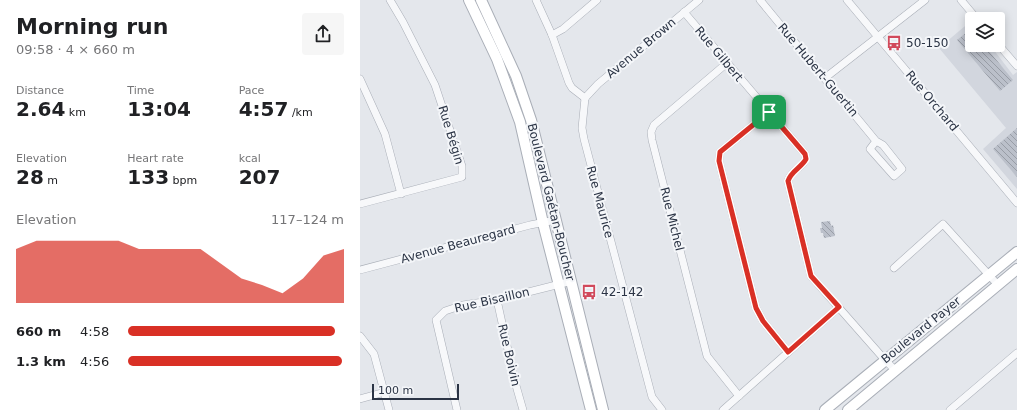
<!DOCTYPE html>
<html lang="en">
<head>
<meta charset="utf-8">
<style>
  :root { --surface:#fff; --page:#f6f6f6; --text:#202124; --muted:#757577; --accent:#d93025 }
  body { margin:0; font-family:"DejaVu Sans",sans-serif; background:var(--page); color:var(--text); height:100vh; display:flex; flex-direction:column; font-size:15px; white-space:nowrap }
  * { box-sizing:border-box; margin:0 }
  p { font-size:13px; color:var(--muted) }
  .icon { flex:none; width:22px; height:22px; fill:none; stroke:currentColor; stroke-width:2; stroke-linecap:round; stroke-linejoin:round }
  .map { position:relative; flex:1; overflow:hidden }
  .drawer { display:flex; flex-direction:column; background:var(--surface); width:360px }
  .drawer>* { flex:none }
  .tools { position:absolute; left:605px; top:12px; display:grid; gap:8px }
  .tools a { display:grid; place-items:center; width:40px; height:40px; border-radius:4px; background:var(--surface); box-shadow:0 2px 10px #0003; font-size:20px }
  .scale { position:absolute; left:12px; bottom:10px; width:87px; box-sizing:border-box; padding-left:4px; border:2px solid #2b3445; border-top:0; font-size:11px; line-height:14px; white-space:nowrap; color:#2b3445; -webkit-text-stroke:3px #f4f6f9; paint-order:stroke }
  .pin { position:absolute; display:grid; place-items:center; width:34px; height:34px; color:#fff; margin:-17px; border-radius:8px; box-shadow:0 2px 6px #0006 }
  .round { display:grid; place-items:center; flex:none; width:42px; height:42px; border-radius:4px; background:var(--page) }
  .head { display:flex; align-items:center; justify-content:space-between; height:68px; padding:0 16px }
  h1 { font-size:22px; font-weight:600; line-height:30px }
  .metrics { display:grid; grid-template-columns:repeat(3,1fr); gap:6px; height:68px; padding:4px 16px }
  .metrics div { display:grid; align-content:center }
  .metrics b { font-size:20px; font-weight:600 }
  .metrics small { font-size:11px; font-weight:400 }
  .metrics p { font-size:11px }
  .chart { height:112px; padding:8px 16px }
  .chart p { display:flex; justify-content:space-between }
  .chart svg { width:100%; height:72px; margin-top:4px; fill:var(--accent); opacity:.7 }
  ul { padding:0 16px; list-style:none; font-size:13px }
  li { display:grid; grid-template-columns:64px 48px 1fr; align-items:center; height:30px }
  li i { height:10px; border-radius:5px; background:var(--accent) }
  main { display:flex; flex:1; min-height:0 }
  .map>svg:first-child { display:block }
  .built { fill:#d2d6de }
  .building { fill:url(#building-back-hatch) }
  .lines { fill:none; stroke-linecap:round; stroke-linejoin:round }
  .street-casing { stroke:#a9aeb7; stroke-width:8 }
  .secondary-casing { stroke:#a9aeb7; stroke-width:12 }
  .street { stroke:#f7f8fa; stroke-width:7 }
  .secondary { stroke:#fff; stroke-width:10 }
  .route-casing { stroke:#fff; stroke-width:8 }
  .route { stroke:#d93025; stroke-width:5 }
  .labels { text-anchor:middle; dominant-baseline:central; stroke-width:4; stroke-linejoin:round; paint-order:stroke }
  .poi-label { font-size:12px; fill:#2b3445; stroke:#f4f6f9; text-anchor:start }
  .street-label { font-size:12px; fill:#2b3445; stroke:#f4f6f9 }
</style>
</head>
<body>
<main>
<section class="drawer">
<div class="head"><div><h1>Morning run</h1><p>09:58 · 4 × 660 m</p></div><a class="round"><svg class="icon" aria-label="share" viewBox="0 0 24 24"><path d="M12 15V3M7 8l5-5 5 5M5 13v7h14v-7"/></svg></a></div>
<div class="metrics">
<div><p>Distance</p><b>2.64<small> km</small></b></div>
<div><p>Time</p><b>13:04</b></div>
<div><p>Pace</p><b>4:57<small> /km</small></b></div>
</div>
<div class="metrics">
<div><p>Elevation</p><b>28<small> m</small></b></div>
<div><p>Heart rate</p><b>133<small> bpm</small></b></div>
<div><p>kcal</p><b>207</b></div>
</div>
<div class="chart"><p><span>Elevation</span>117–124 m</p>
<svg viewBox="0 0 160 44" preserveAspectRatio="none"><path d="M0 44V11L10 6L20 6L30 6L40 6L50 6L60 11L70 11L80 11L90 11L100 20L110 29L120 33L130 38L140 29L150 15L160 11V44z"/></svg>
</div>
<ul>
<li><b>660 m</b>4:58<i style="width:96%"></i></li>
<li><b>1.3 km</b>4:56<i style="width:99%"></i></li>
</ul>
</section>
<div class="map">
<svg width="657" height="410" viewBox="0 0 657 410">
  <defs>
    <pattern id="building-back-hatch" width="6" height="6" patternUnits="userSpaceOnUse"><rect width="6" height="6" fill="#bbc0ca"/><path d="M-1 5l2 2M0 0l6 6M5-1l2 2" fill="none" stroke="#989da6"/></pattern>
  </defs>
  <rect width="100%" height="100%" fill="#e4e7ec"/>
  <polygon class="built" points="611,21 612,45 630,45 653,75 657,72 657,189 623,149 646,128 579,48"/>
  <g class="building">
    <polygon points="607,32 612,38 612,45 624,45 653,80 640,91 597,40"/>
    <polygon points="657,128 657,177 633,149"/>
    <polygon points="470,221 471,226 473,225 475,236 464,238 463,233 461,233 460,228 462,228 461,222"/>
  </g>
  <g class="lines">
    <defs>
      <g id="street">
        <polyline points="176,0 192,35 209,83 212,88 225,98"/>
        <polyline points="400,0 516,141 523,145 542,169 534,176 510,149 516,141"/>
        <polyline points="487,0 657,203"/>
        <polyline points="601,0 617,19"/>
        <path d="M 324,12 L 445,154 C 448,167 431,168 428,181 L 451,276 L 525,360 L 535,370"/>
        <polyline points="192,35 203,29 237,0"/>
        <polyline points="638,44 657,66"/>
        <polyline points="367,63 294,125 291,132 292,140 347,356 379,396"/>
        <polyline points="465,78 565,0"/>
        <polyline points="0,79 25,134 41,194"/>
        <polyline points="225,98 222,128 224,139 292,397 302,410"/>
        <polyline points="225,98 238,84 339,0"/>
        <polyline points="409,112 360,152 359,161 396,308 403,321 428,352"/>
        <polyline points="0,204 102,177 102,166 75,85 43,22 30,0"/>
        <polyline points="534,268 583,224 638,285"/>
        <polyline points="0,270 170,225 196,220"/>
        <polyline points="137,300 155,382 163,410"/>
        <polyline points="0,336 14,354 29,410"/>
        <polyline points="0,399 25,392"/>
        <polyline points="97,410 76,320 85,311 103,305 137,300 212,281"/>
        <polyline points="363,410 479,307"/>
        <polyline points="590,410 657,353"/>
      </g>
      <g id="secondary">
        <polyline points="109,0 137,59 160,122 183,223 231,410"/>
        <polyline points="121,0 156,76 171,120 243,410"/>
        <polyline points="465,410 657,252"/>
        <polyline points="488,410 657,269"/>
      </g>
    </defs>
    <use href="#street" class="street-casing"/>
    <use href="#secondary" class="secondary-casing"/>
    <use href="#street" class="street"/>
    <use href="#secondary" class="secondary"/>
  </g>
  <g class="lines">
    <defs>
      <path id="route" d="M 409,112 L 445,154 L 446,159 C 441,168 431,171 428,181 L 451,276 L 479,307 L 428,352 L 403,321 L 396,308 L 359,161 L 360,152 Z"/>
    </defs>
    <use href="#route" class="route-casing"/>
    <use href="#route" class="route"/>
  </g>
  <defs>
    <symbol id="bus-bare" viewBox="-9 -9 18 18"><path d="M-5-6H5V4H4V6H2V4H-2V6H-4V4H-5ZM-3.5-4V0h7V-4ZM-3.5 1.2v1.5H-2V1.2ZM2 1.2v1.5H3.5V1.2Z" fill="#d1495b" stroke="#f4f6f9" stroke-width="2.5" paint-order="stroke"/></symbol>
  </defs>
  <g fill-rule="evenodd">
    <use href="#bus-bare" x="523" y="32" width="22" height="22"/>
    <use href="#bus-bare" x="218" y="281" width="22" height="22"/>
  </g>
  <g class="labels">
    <g class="poi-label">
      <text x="546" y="43">50-150</text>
      <text x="241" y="292">42-142</text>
    </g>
    <g class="street-label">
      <text transform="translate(281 48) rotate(-40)">Avenue Brown</text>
      <text transform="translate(359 54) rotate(50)">Rue Gilbert</text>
      <text transform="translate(458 70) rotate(50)">Rue Hubert-Guertin</text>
      <text transform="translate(572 101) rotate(50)">Rue Orchard</text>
      <text transform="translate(91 135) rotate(73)">Rue Bégin</text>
      <text transform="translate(191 202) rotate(76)">Boulevard Gaétan-Boucher</text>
      <text transform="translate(240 202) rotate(75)">Rue Maurice</text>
      <text transform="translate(312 219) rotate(76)">Rue Michel</text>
      <text transform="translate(98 244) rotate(-15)">Avenue Beauregard</text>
      <text transform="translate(132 300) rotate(-13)">Rue Bisaillon</text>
      <text transform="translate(561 330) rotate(-39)">Boulevard Payer</text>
      <text transform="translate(149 355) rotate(77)">Rue Boivin</text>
    </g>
  </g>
</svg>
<div class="tools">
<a><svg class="icon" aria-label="layers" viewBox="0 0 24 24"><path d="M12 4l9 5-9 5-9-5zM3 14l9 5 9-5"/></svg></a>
</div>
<div class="scale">100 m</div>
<div class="pin" style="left:409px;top:112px;background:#1e9e55"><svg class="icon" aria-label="arrive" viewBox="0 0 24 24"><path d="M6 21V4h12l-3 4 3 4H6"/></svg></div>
</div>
</main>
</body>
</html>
